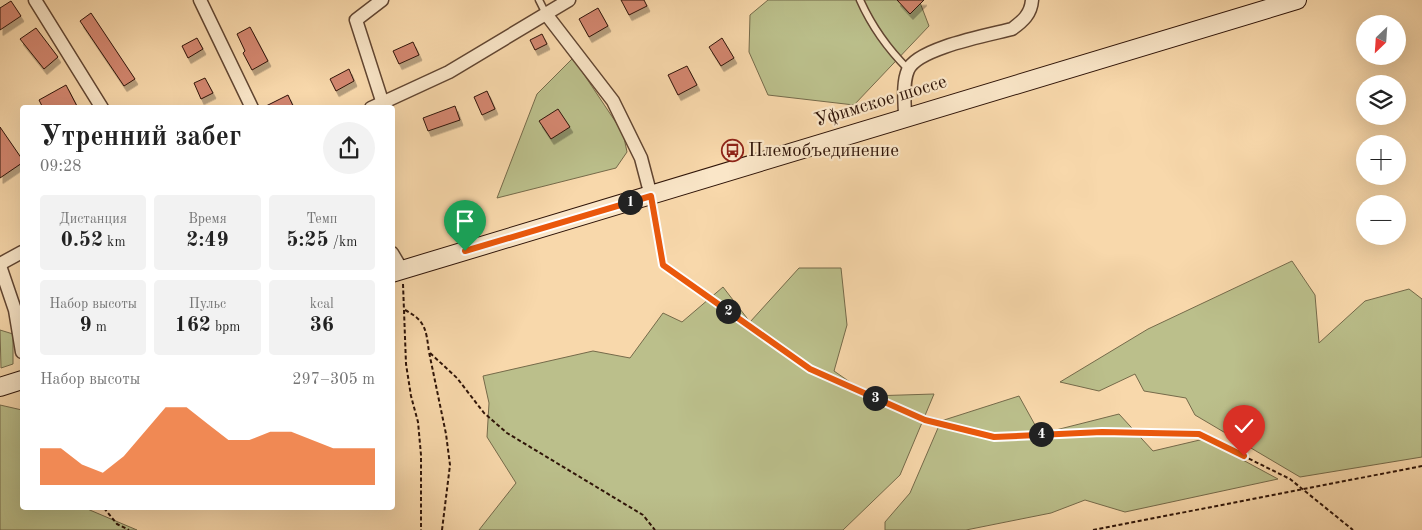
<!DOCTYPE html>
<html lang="ru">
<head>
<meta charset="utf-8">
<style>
  :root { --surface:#fff; --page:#f2f2f2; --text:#222; --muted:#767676; --accent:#ea580c }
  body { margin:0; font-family:"Old Standard TT",serif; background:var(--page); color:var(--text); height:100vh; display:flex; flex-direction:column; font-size:19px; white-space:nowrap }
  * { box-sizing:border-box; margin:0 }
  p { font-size:16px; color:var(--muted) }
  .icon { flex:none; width:28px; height:28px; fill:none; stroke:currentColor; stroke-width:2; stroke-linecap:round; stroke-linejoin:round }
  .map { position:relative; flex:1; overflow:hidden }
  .drawer { position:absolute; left:20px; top:105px; width:375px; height:405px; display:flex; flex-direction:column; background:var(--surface); border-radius:5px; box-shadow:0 5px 20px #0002 }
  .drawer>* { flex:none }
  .needle { width:32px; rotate:205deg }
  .tools { position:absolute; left:1356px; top:15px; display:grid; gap:10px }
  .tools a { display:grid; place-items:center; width:50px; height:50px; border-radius:50%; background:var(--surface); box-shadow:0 5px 20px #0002; font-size:25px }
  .pin { position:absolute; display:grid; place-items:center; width:42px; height:42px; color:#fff; margin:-51px -21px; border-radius:50% 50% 50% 0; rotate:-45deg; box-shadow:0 0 5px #0007 }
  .pin .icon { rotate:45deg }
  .km { position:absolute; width:25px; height:25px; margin:-12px; border-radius:50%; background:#222; color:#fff; font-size:14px; line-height:25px; text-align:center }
  .round { display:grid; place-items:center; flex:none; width:52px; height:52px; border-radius:26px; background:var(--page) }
  .summary { display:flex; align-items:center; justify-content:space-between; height:85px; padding:0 20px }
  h1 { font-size:28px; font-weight:700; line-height:38px }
  .metrics { display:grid; grid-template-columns:repeat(3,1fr); gap:8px; height:85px; padding:5px 20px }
  .metrics div { display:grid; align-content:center; border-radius:5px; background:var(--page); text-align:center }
  .metrics b { font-size:21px; font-weight:700 }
  .metrics small { font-size:14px; font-weight:400 }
  .metrics p { font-size:14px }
  .chart { height:140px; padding:10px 20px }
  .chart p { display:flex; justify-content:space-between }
  .chart svg { width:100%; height:90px; margin-top:5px; fill:var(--accent); opacity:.7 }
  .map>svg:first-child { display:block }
  .green { fill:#bbbf8b; stroke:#756a4a }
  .building { fill:#d48770; stroke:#2f1408; filter:url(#shadow) }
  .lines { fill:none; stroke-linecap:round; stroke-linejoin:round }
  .lane-casing { stroke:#614531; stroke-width:9 }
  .street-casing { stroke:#614531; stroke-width:15 }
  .secondary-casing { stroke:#2f1408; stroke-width:20 }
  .path { stroke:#2f1408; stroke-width:2; stroke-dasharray:4 2.5; stroke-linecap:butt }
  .lane { stroke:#fae6c8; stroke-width:6 }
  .street { stroke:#fae6c8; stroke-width:12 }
  .secondary { stroke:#fae6c8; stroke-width:18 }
  .route-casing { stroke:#fff; stroke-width:10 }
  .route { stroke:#ea580c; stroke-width:6 }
  .labels { text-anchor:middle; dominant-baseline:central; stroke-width:4.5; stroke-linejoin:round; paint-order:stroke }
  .street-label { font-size:19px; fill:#2f1408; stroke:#fae6c8 }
  .poi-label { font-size:19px; fill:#2f1408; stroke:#fae6c8; text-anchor:start }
</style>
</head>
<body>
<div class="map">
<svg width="1422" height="530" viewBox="0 0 1422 530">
  <defs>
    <filter id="shadow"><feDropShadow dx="3" dy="5.5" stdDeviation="0" flood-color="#0004"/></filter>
  </defs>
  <rect width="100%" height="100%" fill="#f8d8ab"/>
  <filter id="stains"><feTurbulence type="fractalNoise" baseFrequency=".004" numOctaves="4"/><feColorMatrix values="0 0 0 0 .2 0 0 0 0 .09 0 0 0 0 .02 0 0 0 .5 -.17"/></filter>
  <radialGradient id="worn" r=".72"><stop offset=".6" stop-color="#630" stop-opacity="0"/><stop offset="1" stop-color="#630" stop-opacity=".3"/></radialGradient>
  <g class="green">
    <polygon points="768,0 919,0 929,26 854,105 768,95 749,52 750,15"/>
    <polygon points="573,58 623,133 627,152 616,168 497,198 537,94"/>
    <polygon points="1292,261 1315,295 1319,343 1365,301 1409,289 1422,299 1422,457 1300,477 1195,415 1186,398 1144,391 1135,374 1099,391 1060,382 1148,329"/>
    <polygon points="799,268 841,268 847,325 834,371 870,396 934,394 900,475 843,530 479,530 516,483 487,437 489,403 483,376 593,351 630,358 663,313 682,322 723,287 750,322"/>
    <polygon points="0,330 13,334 13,364 1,368"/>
    <polygon points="1019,396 1040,434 1119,414 1153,451 1204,439 1278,479 1125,512 1085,500 1051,513 966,530 885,530 885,522 910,493 941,421"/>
    <polygon points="0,405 22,410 22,508 85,508 137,530 0,530"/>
  </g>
  <g class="building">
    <polygon points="621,0 644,0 647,6 629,15"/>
    <polygon points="897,0 924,0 910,14"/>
    <polygon points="11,1 21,16 0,30 0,8"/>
    <polygon points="598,8 608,26 589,37 579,19"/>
    <polygon points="91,13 135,79 124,86 80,21"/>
    <polygon points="250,27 268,61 252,70 243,53 245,51 237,34"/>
    <polygon points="36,28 58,57 44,69 20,39"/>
    <polygon points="542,34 547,44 535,50 530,40"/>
    <polygon points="197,38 203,49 188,58 182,46"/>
    <polygon points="722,38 734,58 721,66 709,47"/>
    <polygon points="413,42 419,55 399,64 393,51"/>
    <polygon points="687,66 697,85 678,95 668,75"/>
    <polygon points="349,69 354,81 336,91 330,79"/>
    <polygon points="205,78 213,93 201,99 194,83"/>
    <polygon points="66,85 78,108 43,108 39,100"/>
    <polygon points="487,91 495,109 482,115 474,97"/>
    <polygon points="288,95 294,108 262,108"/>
    <polygon points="455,106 460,120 428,131 423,118"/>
    <polygon points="558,109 570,127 551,139 539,121"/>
    <polygon points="0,127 22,159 22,163 0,178"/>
  </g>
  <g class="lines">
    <defs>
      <g id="lane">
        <polyline points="539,0 546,14"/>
        <path d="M 860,0 C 872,27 887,48 908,69"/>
      </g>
      <g id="street">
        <polyline points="35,0 102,108"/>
        <polyline points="200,0 252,108"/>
        <polyline points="382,0 356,20 383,104"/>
        <polyline points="546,14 613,101 641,158 651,196"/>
        <polyline points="371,108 449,72 569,0"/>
        <path d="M 905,117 C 905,103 902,84 908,70 C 917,48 989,35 1012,29 C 1023,21 1031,14 1032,0"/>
        <polyline points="392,253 402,270"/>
        <polyline points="0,264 22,252"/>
        <polyline points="0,266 15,310 22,352"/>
      </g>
      <g id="secondary">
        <polyline points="392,273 1297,0"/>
        <polyline points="0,387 22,380"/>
      </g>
    </defs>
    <use href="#lane" class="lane-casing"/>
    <use href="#street" class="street-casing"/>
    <use href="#secondary" class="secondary-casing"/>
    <g class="path">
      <polyline points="653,208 663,265 811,369 925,420 994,437 1102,432 1199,434 1290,479 1353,530"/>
      <polyline points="403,284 406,364 411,396 418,422 421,455 421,530"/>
      <path d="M 405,310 C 426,321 426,330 429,352"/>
      <polyline points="21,411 22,411"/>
      <polyline points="104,508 117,524 129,530"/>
      <polyline points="442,530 450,465 446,434 429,352 457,378 484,413 507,433 643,515 655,530"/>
      <polyline points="1093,530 1422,466"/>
    </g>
    <use href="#lane" class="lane"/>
    <use href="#street" class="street"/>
    <use href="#secondary" class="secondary"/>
  </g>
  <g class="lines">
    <defs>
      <polyline id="route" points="465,251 651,196 663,265 810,369 925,420 994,437 1102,432 1199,434 1244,456"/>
    </defs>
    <use href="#route" class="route-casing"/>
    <use href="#route" class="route"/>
  </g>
  <defs>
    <symbol id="bus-ring" viewBox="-11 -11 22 22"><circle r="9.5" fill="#fae6c8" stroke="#8f2418" stroke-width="1.5"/><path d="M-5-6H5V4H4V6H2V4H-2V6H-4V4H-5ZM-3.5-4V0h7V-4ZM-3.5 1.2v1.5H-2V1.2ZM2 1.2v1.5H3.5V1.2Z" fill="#8f2418"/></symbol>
  </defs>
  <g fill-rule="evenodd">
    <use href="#bus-ring" x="720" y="138" width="25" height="25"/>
  </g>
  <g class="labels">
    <g class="street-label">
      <text transform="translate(881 102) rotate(-17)">Уфимское шоссе</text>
    </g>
    <g class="poi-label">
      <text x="748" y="151">Племобъединение</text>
    </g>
  </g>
  <rect width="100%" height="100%" filter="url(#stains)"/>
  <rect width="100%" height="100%" fill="url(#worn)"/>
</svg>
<div class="tools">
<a><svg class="needle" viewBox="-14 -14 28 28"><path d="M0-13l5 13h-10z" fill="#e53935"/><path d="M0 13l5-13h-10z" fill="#767676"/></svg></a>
<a><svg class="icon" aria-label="layers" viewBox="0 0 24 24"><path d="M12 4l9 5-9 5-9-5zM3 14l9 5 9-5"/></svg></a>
<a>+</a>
<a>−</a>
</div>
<div class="pin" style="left:465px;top:251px;background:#1e9e55"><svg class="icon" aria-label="arrive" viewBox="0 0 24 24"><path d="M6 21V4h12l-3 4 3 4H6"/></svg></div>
<div class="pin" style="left:1244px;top:456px;background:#d93025"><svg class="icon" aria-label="check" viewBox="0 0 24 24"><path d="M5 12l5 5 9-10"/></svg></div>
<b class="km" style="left:630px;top:202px">1</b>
<b class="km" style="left:728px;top:311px">2</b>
<b class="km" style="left:875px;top:398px">3</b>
<b class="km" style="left:1041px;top:434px">4</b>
<section class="drawer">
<div class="summary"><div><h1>Утренний забег</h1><p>09:28</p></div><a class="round"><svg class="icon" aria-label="share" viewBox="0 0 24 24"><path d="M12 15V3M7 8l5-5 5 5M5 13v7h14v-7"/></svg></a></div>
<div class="metrics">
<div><p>Дистанция</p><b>0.52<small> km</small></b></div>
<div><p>Время</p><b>2:49</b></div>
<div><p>Темп</p><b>5:25<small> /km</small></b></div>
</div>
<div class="metrics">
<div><p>Набор высоты</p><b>9<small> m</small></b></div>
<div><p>Пульс</p><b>162<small> bpm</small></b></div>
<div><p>kcal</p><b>36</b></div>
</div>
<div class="chart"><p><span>Набор высоты</span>297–305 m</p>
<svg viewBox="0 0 160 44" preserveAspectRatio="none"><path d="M0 44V26L10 26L20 34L30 38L40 30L50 18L60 6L70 6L80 14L90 22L100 22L110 18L120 18L130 22L140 26L150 26L160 26V44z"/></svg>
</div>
</section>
</div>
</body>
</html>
